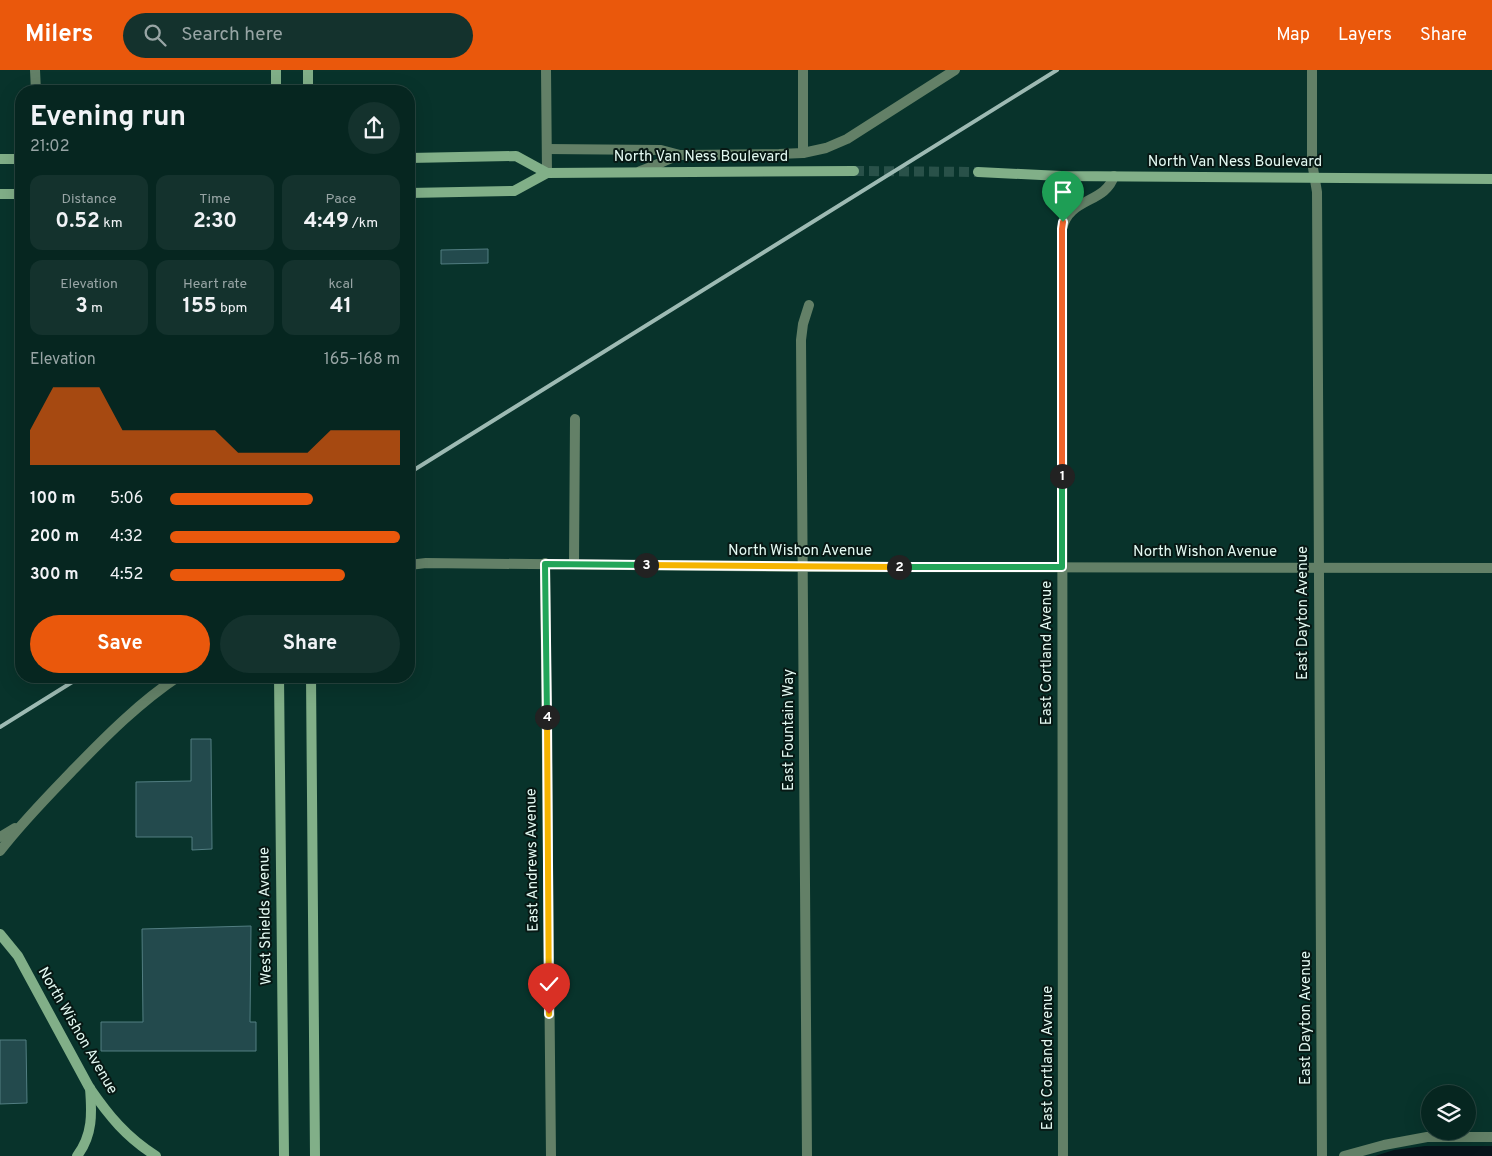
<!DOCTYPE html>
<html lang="en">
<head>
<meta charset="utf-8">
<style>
  :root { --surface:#062620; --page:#14322d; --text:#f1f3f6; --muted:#98a5a5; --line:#27433e; --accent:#ea580c }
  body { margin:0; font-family:Overpass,sans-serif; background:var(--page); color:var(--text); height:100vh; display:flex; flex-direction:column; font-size:19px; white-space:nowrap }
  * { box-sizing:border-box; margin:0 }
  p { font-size:16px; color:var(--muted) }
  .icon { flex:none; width:28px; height:28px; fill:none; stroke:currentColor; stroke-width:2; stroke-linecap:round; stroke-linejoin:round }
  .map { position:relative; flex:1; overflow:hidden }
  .details { position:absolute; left:15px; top:15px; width:400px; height:598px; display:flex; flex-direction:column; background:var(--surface); border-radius:20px; box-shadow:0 5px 20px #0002,0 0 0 1px var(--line) }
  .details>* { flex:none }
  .buttons { position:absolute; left:1421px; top:1015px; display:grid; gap:10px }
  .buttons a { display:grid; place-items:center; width:55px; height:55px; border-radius:50%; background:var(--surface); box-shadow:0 5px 20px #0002,0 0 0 1px var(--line); font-size:25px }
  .pin { position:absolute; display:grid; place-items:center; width:42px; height:42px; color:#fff; margin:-51px -21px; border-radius:50% 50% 50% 0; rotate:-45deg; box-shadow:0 0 5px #0007 }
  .pin .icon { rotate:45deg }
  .km { position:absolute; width:25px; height:25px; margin:-12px; border-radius:50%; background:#222; color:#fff; font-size:14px; line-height:25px; text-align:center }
  .round { display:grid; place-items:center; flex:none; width:52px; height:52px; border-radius:26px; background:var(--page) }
  .overview { display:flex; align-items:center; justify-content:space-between; height:85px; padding:0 15px }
  h1 { font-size:28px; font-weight:700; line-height:38px }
  .figures { display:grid; grid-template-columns:repeat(3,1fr); gap:8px; height:85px; padding:5px 15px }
  .figures div { display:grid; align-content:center; border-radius:12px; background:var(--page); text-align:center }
  .figures b { font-size:21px; font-weight:700 }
  .figures small { font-size:14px; font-weight:400 }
  .figures p { font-size:14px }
  .chart { height:140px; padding:10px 15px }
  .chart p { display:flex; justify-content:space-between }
  .chart svg { width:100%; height:90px; margin-top:5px; fill:var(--accent); opacity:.7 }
  .cta { display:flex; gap:10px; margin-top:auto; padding:10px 15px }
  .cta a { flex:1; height:58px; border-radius:30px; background:var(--accent); color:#fff; font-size:20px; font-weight:700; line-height:58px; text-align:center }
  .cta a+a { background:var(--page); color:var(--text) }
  ul { padding:0 15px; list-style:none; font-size:16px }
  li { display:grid; grid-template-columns:80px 60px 1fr; align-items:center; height:38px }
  li i { height:12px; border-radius:6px; background:var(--accent) }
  header { display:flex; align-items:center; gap:30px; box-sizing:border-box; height:70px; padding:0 25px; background:var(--accent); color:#fff }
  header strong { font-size:24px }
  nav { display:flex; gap:28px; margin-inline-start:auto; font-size:18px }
  .search { width:350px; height:45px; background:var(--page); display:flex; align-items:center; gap:12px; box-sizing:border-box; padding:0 18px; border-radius:28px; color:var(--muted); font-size:19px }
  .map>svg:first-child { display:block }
  .water { fill:#07141a }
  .building { fill:#234a4d; stroke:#527e82 }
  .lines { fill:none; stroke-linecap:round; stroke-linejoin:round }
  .secondary-tunnel { stroke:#295149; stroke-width:10; stroke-dasharray:10 5; stroke-linecap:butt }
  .street { stroke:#638067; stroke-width:10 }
  .secondary { stroke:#81af88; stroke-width:10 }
  .rail { stroke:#9dbab3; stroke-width:4 }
  .split-1-casing { stroke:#fff; stroke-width:10 }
  .split-2-casing { stroke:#fff; stroke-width:10 }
  .split-3-casing { stroke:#fff; stroke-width:10 }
  .split-4-casing { stroke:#fff; stroke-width:10 }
  .split-5-casing { stroke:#fff; stroke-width:10 }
  .split-1 { stroke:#f0652b; stroke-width:6 }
  .split-2 { stroke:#22a559; stroke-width:6 }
  .split-3 { stroke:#f5b400; stroke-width:6 }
  .split-4 { stroke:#22a559; stroke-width:6 }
  .split-5 { stroke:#f5b400; stroke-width:6 }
  .labels { text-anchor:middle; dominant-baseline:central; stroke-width:4; stroke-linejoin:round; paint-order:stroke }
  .street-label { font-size:15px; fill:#e3f9f2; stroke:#071814 }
</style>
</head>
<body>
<header>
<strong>Milers</strong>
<div class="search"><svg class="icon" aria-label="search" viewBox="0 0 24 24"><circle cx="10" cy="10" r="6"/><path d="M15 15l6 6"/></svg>Search here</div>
<nav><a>Map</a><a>Layers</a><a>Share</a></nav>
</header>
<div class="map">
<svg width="1492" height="1086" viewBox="0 0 1492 1086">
  <rect width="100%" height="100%" fill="#08332b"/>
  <polygon class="water" points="1425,1076 1492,1076 1492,1086 1375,1086 1394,1080"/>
  <g class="building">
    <polygon points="488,179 488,193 441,194 441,180"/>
    <polygon points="191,669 211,669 212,779 192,780 192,767 136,767 136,712 191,711"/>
    <polygon points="251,856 250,952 256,952 256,981 101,981 101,952 143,952 142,859"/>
    <polygon points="0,970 26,970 27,1033 0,1034"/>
  </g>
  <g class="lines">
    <polyline class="secondary-tunnel" points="854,101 978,102"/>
    <g class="street">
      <polyline points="35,0 36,21"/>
      <polyline points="546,0 547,103"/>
      <polyline points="803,0 803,83"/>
      <polyline points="1312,0 1312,92 1317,122 1322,1086"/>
      <polyline points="547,79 661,80 680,85"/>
      <path d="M 640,101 C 654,97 666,89 681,85 L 779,84 L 803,83 L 826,78 L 847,69 L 955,0"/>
      <polyline points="545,493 551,1086"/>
      <polyline points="574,494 575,349"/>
      <polyline points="409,495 426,493 803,497 1492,498"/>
      <polyline points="0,767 15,758"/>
      <path d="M 0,781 C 23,751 49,725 75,698 C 107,665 140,632 179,606"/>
      <polyline points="807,1086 801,270 803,254 809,235"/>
      <path d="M 1063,1086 L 1062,159 C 1069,127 1105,134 1114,106"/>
      <polyline points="1344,1086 1384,1075 1427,1067 1492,1067"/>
    </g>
    <g class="secondary">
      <polyline points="276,0 276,21"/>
      <polyline points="308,0 308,21"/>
      <polyline points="409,88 516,86 547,103"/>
      <polyline points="0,89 21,89"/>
      <polyline points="978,102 1061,106 1492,109"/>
      <polyline points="409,123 514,121 547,103 854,101"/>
      <polyline points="0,124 21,124"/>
      <polyline points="279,606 284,1086"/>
      <polyline points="311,606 315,1086"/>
      <path d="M 0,864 L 18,886 L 89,1017 C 109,1046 126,1067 156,1086"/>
      <path d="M 77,1086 C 93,1065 92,1043 90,1018"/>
    </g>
    <g class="rail">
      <polyline points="409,403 1057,0"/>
      <polyline points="0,657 82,606"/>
    </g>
  </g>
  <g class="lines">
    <defs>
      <polyline id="split-1" points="1062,406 1062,159 1063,152"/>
      <polyline id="split-2" points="899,497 1062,497 1062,406"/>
      <polyline id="split-3" points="646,495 899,497"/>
      <polyline id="split-4" points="547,647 545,494 646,495"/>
      <polyline id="split-5" points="547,647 549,944"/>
    </defs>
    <use href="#split-1" class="split-1-casing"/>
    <use href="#split-2" class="split-2-casing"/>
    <use href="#split-3" class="split-3-casing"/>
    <use href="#split-4" class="split-4-casing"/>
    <use href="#split-5" class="split-5-casing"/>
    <use href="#split-1" class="split-1"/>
    <use href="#split-2" class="split-2"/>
    <use href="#split-3" class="split-3"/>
    <use href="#split-4" class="split-4"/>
    <use href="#split-5" class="split-5"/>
  </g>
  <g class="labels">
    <g class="street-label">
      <text x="701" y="87">North Van Ness Boulevard</text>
      <text x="1235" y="92">North Van Ness Boulevard</text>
      <text x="800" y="481">North Wishon Avenue</text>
      <text x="1205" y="482">North Wishon Avenue</text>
      <text transform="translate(1303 543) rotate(-90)">East Dayton Avenue</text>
      <text transform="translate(1047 583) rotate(-90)">East Cortland Avenue</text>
      <text transform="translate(789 660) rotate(-90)">East Fountain Way</text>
      <text transform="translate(533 790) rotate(-91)">East Andrews Avenue</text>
      <text transform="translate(266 846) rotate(-91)">West Shields Avenue</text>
      <text transform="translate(1306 948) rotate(-90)">East Dayton Avenue</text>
      <text transform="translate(77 961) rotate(60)">North Wishon Avenue</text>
      <text transform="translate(1048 988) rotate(-90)">East Cortland Avenue</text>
    </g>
  </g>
</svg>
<div class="buttons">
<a><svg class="icon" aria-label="layers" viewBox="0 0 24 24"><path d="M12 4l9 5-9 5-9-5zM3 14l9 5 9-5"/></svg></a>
</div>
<div class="pin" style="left:1063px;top:152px;background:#1e9e55"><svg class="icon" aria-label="arrive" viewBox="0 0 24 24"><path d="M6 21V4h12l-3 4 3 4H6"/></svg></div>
<div class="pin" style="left:549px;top:944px;background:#d93025"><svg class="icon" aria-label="check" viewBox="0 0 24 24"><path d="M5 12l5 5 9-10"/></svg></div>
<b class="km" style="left:1062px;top:406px">1</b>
<b class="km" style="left:899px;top:497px">2</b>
<b class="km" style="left:646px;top:495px">3</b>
<b class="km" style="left:547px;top:647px">4</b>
<section class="details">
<div class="overview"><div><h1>Evening run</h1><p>21:02</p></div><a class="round"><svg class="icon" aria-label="share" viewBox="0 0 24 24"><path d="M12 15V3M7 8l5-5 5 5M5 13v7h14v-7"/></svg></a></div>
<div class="figures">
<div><p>Distance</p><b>0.52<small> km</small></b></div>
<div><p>Time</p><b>2:30</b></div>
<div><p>Pace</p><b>4:49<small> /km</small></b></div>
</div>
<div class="figures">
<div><p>Elevation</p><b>3<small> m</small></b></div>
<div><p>Heart rate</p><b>155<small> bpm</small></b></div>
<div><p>kcal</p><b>41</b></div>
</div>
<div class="chart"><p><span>Elevation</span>165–168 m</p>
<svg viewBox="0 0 160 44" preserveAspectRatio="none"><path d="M0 44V27L10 6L20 6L30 6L40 27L50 27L60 27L70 27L80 27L90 38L100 38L110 38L120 38L130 27L140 27L150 27L160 27V44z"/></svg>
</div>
<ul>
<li><b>100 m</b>5:06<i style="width:62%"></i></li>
<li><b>200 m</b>4:32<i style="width:100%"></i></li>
<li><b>300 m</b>4:52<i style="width:76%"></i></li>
</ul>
<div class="cta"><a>Save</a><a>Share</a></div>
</section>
</div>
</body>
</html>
